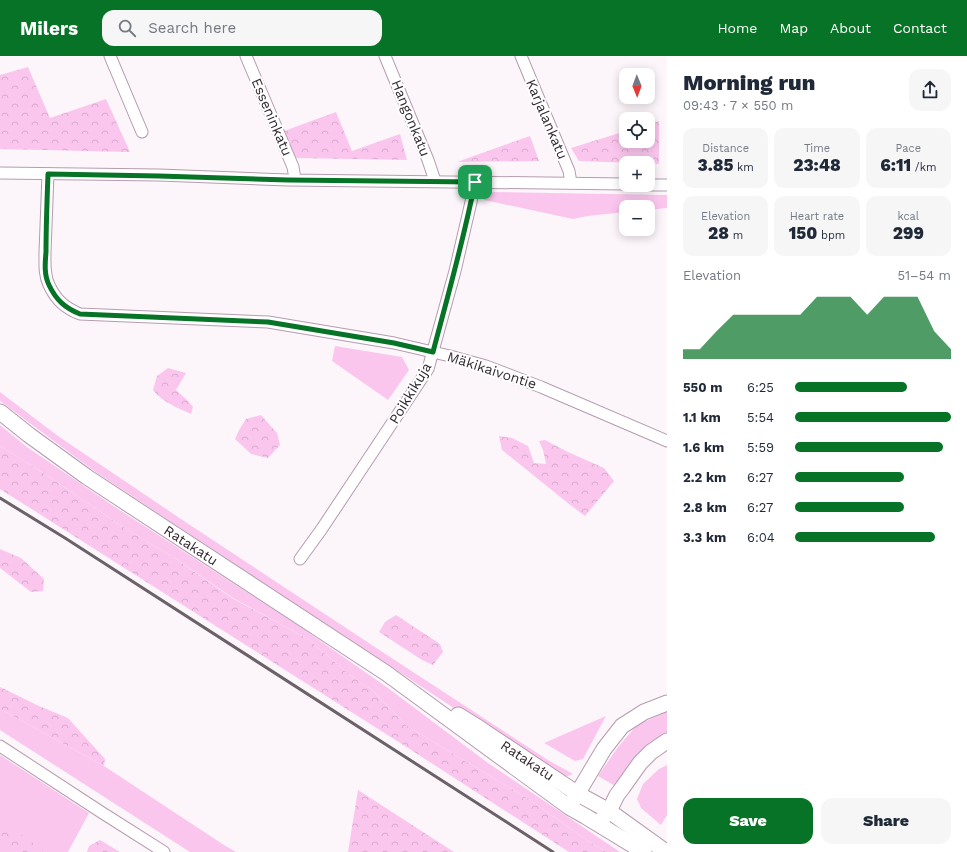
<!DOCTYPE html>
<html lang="en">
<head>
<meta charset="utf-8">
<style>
  :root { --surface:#fff; --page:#f6f6f7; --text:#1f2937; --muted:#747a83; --accent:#077326 }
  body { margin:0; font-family:"Work Sans",sans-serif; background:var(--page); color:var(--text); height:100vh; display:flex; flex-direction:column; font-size:15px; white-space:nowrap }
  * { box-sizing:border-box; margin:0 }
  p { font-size:13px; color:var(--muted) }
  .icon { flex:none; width:22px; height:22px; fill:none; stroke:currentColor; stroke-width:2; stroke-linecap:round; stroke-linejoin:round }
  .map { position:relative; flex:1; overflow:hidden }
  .side { display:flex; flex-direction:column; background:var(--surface); width:300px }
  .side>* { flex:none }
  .needle { width:26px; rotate:179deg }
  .fabs { position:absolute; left:619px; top:12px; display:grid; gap:8px }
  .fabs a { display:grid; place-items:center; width:36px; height:36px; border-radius:8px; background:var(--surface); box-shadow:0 2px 10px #0003; font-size:20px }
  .pin { position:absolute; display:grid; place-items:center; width:34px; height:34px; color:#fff; margin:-17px; border-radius:8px; box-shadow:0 2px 6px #0006 }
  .round { display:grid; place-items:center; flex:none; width:42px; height:42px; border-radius:12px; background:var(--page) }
  .head { display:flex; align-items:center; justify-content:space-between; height:68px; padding:0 16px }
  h1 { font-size:22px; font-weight:800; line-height:30px }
  .metrics { display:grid; grid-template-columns:repeat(3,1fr); gap:6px; height:68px; padding:4px 16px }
  .metrics div { display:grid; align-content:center; border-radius:10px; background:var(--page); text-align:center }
  .metrics b { font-size:17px; font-weight:800 }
  .metrics small { font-size:11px; font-weight:400 }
  .metrics p { font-size:11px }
  .chart { height:112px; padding:8px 16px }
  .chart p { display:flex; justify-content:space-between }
  .chart svg { width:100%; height:72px; margin-top:4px; fill:var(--accent); opacity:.7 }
  .button { display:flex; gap:8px; margin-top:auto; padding:8px 16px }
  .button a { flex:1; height:46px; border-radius:12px; background:var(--accent); color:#fff; font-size:16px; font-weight:800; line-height:46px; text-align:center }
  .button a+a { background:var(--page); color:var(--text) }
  ul { padding:0 16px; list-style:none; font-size:13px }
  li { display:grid; grid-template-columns:64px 48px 1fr; align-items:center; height:30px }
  li i { height:10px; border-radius:5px; background:var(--accent) }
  header { display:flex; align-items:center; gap:24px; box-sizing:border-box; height:56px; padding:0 20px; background:var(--accent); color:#fff }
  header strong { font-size:19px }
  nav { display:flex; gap:22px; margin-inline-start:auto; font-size:14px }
  .search { width:280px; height:36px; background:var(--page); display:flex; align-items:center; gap:10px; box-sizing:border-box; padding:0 14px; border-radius:12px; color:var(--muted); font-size:15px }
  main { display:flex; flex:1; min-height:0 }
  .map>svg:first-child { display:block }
  .green { fill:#fbc6ee }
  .forest { fill:url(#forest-crowns) }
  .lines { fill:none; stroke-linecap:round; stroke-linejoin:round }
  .minor-casing { stroke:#b59caf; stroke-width:13 }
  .secondary-casing { stroke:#b59caf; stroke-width:17 }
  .minor { stroke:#fff; stroke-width:11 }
  .secondary { stroke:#fff; stroke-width:15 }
  .rail { stroke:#6a6268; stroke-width:3 }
  .route-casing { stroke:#fff; stroke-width:8 }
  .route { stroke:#077326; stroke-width:5 }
  .labels { text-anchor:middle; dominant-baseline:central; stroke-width:4; stroke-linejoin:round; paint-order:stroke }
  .street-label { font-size:14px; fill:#332a31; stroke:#fff }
</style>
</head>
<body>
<header>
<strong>Milers</strong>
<div class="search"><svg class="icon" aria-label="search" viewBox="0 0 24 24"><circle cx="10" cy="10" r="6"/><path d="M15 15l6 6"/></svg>Search here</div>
<nav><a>Home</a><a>Map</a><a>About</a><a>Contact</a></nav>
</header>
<main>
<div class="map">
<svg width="667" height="796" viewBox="0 0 667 796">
  <defs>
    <pattern id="forest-crowns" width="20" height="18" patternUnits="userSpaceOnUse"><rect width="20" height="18" fill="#fbc6ee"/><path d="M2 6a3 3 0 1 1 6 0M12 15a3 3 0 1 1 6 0" fill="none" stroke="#d8aacd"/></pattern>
  </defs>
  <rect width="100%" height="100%" fill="#fcf6fa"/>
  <g class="green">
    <polygon points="489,136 667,139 667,152 648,154 648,151 626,151 626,156 588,160 573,163 484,144 483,139"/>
    <polygon points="335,290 402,301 409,314 388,344 332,305"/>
    <polygon points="0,336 58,380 181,463 387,599 548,704 573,718 568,720 560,720 525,699 97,417 0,345"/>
    <polygon points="0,369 27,391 115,451 299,570 388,632 488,707 620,796 606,796 585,783 530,744 407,670 372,634 350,619 308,583 233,542 176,503 120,469 45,418 0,390"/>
    <polygon points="0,653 104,710 224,789 236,796 190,796 0,674"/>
    <polygon points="667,656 667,677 647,689 635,701 615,730 598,720 618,691 637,669"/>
    <polygon points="606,660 583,703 575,705 544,687"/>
    <polygon points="0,699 89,757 68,796 0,796"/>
    <polygon points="667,709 667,759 661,769 641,752 637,743 643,728 659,713"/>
  </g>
  <g class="forest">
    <polygon points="28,11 50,62 106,43 130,96 0,93 0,19"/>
    <polygon points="336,56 352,95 400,78 407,104 295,102 284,75"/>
    <polygon points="659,65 659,108 579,105 571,92 626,75 626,85 648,85 648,69"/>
    <polygon points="530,80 539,105 457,106"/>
    <path d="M 168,312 L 186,317 L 176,334 L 188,345 L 193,351 L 191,358 C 178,352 162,346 153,334 L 157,320 Z"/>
    <polygon points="261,359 277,377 280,389 268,402 251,398 235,383 239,374 246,363"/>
    <polygon points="499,380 512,382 528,390 534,407 546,408 543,394 539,385 545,384 568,396 604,412 614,425 585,460 569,448 502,394"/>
    <polygon points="0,390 45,418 120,469 176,503 232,542 308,583 350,619 372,634 407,670 530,744 585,783 606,796 569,796 408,692 0,433"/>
    <polygon points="0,493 21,502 44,523 43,535 31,536 0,512"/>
    <polygon points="396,559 440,588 443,596 433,609 422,604 379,576 385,566"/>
    <polygon points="0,631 39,650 68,662 105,703 104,710 0,653"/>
    <polygon points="358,734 454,796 348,796"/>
    <polygon points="0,766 19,777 42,793 43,796 11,796 0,787"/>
    <polygon points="100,784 120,796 87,796 89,790"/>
  </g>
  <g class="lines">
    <defs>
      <g id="minor">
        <polyline points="110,0 142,76"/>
        <polyline points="246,0 293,111 295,123"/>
        <polyline points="385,0 428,104 435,125"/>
        <polyline points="521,0 569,115 571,127"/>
        <polyline points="0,117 159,119 288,124 626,128"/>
        <path d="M 48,118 C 47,144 46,170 45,196 C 45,207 44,219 49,229 C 56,244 65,252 80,258 L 268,266 L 394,287 L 450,300 L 486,310 L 541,331 L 667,385"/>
        <polyline points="648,129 667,129"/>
        <polyline points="300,503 321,474 428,313 455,215 471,146 475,126"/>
        <polyline points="0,690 101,756 164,796"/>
      </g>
      <g id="secondary">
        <path id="s1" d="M 0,356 L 29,379 L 87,421 L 386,617 L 569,751 L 585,760 L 644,796"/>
        <path id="s2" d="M 458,659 L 479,672 L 578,738 L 609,755 L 666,796"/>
        <polyline points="573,745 604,693 622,670 644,656 667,647"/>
        <polyline points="603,762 609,755 617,739 623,731 640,707 651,696 667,685"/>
      </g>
    </defs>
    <use href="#minor" class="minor-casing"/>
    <use href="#secondary" class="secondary-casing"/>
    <use href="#minor" class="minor"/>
    <use href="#secondary" class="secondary"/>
    <polyline class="rail" points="0,442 65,482 553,796"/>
  </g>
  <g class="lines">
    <defs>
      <path id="route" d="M 48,118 L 159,120 L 288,124 L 475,126 C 464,183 448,239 433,296 L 394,287 L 268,266 L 80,258 C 65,252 56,244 49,229 C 44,219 45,207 46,196 C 46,170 47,144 48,118 Z"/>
    </defs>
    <use href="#route" class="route-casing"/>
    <use href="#route" class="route"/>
  </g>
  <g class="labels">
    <g class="street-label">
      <text transform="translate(272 61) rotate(67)">Esseninkatu</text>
      <text transform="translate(411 62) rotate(68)">Hangonkatu</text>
      <text transform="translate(547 63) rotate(67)">Karjalankatu</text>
      <text transform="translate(492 314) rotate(18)">Mäkikaivontie</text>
      <text transform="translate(410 337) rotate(-59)">Poikkikuja</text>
      <text stroke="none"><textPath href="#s1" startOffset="233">Ratakatu</textPath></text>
      <text stroke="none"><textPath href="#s2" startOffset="83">Ratakatu</textPath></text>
    </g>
  </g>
</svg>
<div class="fabs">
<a><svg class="needle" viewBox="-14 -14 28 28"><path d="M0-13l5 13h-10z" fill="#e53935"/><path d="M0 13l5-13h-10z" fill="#747a83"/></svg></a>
<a><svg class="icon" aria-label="locate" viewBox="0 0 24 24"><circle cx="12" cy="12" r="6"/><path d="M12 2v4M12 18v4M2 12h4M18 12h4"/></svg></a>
<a>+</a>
<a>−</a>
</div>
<div class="pin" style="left:475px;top:126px;background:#1e9e55"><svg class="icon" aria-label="arrive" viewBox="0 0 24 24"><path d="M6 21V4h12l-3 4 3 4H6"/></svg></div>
</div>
<section class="side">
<div class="head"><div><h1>Morning run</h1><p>09:43 · 7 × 550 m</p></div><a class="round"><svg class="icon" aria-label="share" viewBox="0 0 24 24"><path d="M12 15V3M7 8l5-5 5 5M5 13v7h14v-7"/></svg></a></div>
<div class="metrics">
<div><p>Distance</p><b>3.85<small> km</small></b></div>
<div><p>Time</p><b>23:48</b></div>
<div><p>Pace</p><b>6:11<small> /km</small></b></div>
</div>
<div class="metrics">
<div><p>Elevation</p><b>28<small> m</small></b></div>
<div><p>Heart rate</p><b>150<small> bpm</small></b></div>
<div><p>kcal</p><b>299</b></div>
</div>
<div class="chart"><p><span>Elevation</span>51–54 m</p>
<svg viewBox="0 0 160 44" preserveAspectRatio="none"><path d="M0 44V38L10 38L20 27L30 17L40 17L50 17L60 17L70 17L80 6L90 6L100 6L110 17L120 6L130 6L140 6L150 27L160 38V44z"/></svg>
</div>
<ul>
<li><b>550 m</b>6:25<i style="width:72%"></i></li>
<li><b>1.1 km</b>5:54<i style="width:100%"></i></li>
<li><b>1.6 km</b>5:59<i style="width:95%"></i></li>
<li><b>2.2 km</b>6:27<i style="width:70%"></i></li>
<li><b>2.8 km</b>6:27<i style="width:70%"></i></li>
<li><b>3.3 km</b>6:04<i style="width:90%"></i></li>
</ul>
<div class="button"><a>Save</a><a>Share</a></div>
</section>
</main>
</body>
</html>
